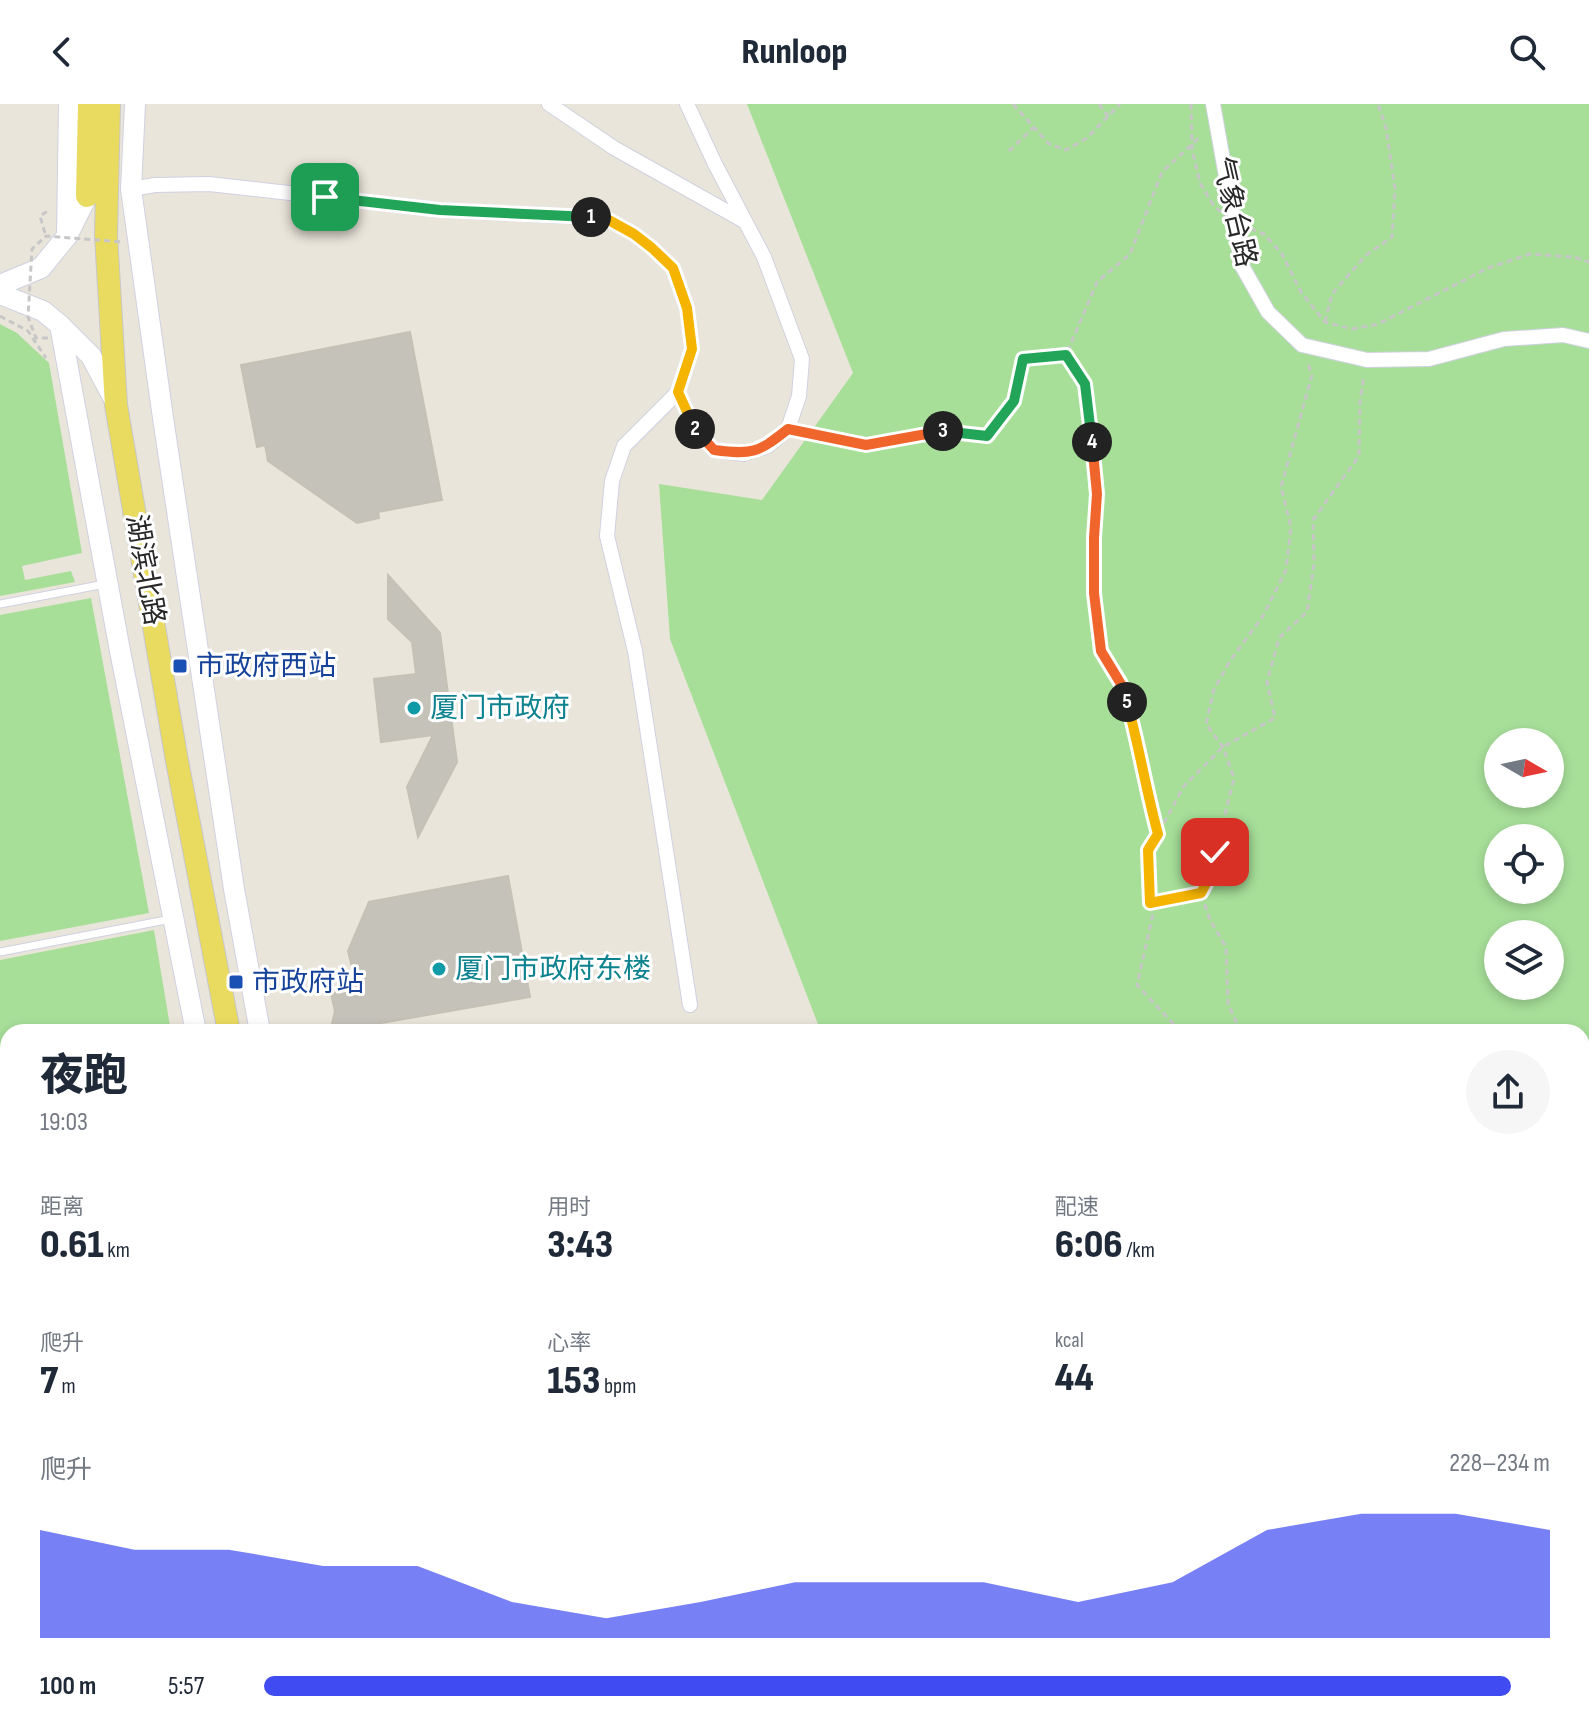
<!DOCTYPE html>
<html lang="zh">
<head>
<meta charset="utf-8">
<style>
  :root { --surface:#fff; --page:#f6f6f7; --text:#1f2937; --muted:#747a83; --accent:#404bf1 }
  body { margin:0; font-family:"Sofia Sans Condensed","Noto Sans SC",sans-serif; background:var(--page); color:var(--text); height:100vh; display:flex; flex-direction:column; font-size:30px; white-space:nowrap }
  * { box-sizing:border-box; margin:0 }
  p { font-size:26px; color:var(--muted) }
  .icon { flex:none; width:44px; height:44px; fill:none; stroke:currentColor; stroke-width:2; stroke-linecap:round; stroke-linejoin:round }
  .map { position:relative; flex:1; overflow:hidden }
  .side { position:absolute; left:0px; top:920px; width:1590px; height:708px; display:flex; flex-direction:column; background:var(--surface); border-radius:24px 24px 0 0; box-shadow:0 4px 12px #0003 }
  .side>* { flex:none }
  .needle { width:52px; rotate:99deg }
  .controls { position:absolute; left:1484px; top:624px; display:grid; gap:16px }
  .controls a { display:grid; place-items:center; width:80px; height:80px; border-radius:50%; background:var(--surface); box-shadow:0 4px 12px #0003; font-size:40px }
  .pin { position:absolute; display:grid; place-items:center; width:68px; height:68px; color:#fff; margin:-34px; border-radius:16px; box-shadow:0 4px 12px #0006 }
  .km { position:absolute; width:40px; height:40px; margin:-20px; border-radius:50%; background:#222; color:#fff; font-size:22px; line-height:40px; text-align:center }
  .round { display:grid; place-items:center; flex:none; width:84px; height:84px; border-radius:42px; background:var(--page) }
  .summary { display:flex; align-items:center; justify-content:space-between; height:136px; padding:0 40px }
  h1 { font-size:44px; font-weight:800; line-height:60px }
  .metrics { display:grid; grid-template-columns:repeat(3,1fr); gap:12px; height:136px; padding:8px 40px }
  .metrics div { display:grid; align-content:center }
  .metrics b { font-size:40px; font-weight:800 }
  .metrics small { font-size:22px; font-weight:400 }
  .metrics p { font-size:22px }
  .chart { height:224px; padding:16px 40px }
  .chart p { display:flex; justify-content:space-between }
  .chart svg { width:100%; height:144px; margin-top:8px; fill:var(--accent); opacity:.7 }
  ul { padding:0 40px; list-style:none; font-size:26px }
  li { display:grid; grid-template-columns:128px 96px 1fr; align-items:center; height:60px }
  li i { height:20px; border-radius:10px; background:var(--accent) }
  header { display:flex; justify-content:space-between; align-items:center; height:104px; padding:0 40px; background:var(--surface); font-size:36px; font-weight:800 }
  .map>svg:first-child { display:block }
  .green { fill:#a7df99; fill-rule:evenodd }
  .building { fill:#c5c2ba; stroke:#c5c1b4; stroke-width:2 }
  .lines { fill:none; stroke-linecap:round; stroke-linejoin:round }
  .lane-casing { stroke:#d0d1e1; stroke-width:9 }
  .street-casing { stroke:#d0d1e1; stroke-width:16 }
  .secondary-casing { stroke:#d0d1e1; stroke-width:22 }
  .primary-casing { stroke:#c7c7c7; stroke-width:24 }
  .path { stroke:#c7c7c7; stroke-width:3; stroke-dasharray:6 4; stroke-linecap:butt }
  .lane { stroke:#fff; stroke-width:7 }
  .street { stroke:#fff; stroke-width:14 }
  .secondary { stroke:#fff; stroke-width:20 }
  .primary { stroke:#e9db60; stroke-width:22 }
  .path-bridge { stroke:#c7c7c7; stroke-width:3; stroke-dasharray:6 4; stroke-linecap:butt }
  .split-1-casing { stroke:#fff; stroke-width:16 }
  .split-2-casing { stroke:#fff; stroke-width:16 }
  .split-3-casing { stroke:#fff; stroke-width:16 }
  .split-4-casing { stroke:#fff; stroke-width:16 }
  .split-5-casing { stroke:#fff; stroke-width:16 }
  .split-6-casing { stroke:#fff; stroke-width:16 }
  .split-1 { stroke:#22a559; stroke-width:10 }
  .split-2 { stroke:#f5b400; stroke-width:10 }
  .split-3 { stroke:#f0652b; stroke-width:10 }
  .split-4 { stroke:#22a559; stroke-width:10 }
  .split-5 { stroke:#f0652b; stroke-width:10 }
  .split-6 { stroke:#f5b400; stroke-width:10 }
  .transit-dot { fill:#1a4fb4; stroke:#fff; stroke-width:3 }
  .culture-dot { fill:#0f9aa8; stroke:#fff; stroke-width:3 }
  .labels { text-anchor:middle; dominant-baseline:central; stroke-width:6; stroke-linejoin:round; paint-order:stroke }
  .street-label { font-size:28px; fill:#282828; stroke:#fff }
  .transit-label { font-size:28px; fill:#164399; stroke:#fff; text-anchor:start }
  .culture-label { font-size:28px; fill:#0d838f; stroke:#fff; text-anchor:start }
</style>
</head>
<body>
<header><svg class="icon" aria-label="back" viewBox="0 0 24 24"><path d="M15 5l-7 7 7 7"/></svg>Runloop<svg class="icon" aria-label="search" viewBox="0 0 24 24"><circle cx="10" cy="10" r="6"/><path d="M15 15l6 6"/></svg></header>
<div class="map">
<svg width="1589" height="1628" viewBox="0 0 1589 1628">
  <rect width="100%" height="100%" fill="#eae5da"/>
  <g class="green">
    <path d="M 747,0 L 1589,0 L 1589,1135 L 1582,1126 L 1582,928 L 821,928 L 670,535 L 659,380 L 762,396 L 853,269 ZM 1498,638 L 1550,638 L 1550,690 L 1498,690 ZM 1498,734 L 1550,734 L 1550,786 L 1498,786 ZM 1498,830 L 1550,830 L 1550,882 L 1498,882 Z"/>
    <polygon points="0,220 17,229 49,259 82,449 22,462 25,476 71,467 75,478 0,492"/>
    <polygon points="91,494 149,809 0,837 0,511"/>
    <polygon points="154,826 171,928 8,928 8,1041 0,1042 0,856"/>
  </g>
  <g class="building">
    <polygon points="410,228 442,396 378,408 379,414 357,419 268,357 265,341 257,343 241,261"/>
    <polygon points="388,471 440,529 457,658 418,733 407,683 433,631 381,638 374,575 416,570 412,538 388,515"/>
    <polygon points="508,772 530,893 330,928 335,907 331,890 357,883 348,847 369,798"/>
  </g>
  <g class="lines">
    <defs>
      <g id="lane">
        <polyline points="0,500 105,480"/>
        <polyline points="0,848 171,815"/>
      </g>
      <g id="street">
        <polyline points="549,0 614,44 744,117"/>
        <polyline points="1213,0 1242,162 1268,208 1302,241 1367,256 1429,255 1504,235 1563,231 1589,237"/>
        <polyline points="131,85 155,81 209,80 440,106 605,114 634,130 652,144 673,164 687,204 692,245 678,288 624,342 612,377 607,432 635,547 690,901"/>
        <polyline points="678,288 695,325 714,346 744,350 768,342 788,325 799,292 802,255 764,153 715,60 687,0"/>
        <polyline points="0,1318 8,1362"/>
        <polyline points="0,1401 8,1400"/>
        <polyline points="414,1620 416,1628"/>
        <polyline points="891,1620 893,1628"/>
        <polyline points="989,1620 990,1628"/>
        <polyline points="1217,1620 1217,1628"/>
        <polyline points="1436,1620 1436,1628"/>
        <polyline points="1498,1620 1498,1628"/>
        <polyline points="516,1628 555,1620"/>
      </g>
      <g id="secondary">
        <polyline points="135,0 131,85 163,314 234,785 260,928"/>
        <polyline points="67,132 69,0"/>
        <polyline points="0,181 41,164 67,132 87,92"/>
        <polyline points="0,190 43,207 60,221 91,252 115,297"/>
        <polyline points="60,221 120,547 196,928"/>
        <polyline points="0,1089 8,1087"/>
        <polyline points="317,1620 318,1628"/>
        <polyline points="381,1620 382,1628"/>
      </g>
      <g id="primary">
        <polyline points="109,0 106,131 116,301 177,657 229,928"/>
        <polyline points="87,92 89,0"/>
        <polyline points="338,1620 339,1628"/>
        <polyline points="360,1620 362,1628"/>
      </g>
    </defs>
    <use href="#lane" class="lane-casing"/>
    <use href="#street" class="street-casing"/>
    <use href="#secondary" class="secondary-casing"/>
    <use href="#primary" class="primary-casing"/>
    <g class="path">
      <polyline points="1013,0 1049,40 1066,46 1087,34 1120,0"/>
      <polyline points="1099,0 1108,12"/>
      <polyline points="1009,47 1033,24"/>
      <polyline points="45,129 40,112 49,106"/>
      <polyline points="0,212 28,227 46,254"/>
      <polyline points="1325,218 1332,190 1366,151 1392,133 1395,85 1386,24 1378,0"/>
      <polyline points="1066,251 1085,280 1097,390 1094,434 1094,489 1101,547 1121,580 1137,634 1146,685 1158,730 1148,746 1150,799 1153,810 1137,881 1181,928"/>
      <polyline points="804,329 866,341 944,327 987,332 1014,297 1023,255 1066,251 1097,178 1130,150 1162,68 1201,32"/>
      <polyline points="1159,728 1184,682 1223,643 1275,614 1267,578 1279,534 1307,508 1314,460 1313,416 1359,352 1360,297 1364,271"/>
      <polyline points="1150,799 1201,789"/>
      <polyline points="1241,928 1228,900 1226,843 1210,816 1201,789 1209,774 1234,674 1223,643 1206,620 1214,585 1230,557 1263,512 1286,466 1291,423 1281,383 1312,271 1308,260"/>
      <polyline points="0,1050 8,1048"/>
      <polyline points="0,1120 8,1119"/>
      <polyline points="1582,1151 1589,1150"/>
    </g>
    <use href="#lane" class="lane"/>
    <use href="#street" class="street"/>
    <use href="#secondary" class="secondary"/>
    <use href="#primary" class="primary"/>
    <g class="path-bridge">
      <polyline points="1191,0 1192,45 1200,79 1214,102 1234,118 1264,130 1282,150 1301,188 1325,218 1352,225 1378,220 1488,164 1530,150 1574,153 1589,158"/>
      <polyline points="48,234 36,234 28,213 32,145 46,132 122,138"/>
    </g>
  </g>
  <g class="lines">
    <defs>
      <polyline id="split-1" points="325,93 440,106 591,113"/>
      <polyline id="split-2" points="591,113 605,114 634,130 652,144 673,164 687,204 692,245 678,288 695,325"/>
      <path id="split-3" d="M 695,325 L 714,346 C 752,351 758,349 788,325 L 866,341 L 943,327"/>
      <polyline id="split-4" points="943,327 987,332 1014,297 1023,255 1066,251 1085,280 1092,338"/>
      <polyline id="split-5" points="1092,338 1097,390 1094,434 1094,489 1101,547 1121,580 1127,598"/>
      <path id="split-6" d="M 1127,598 C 1139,642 1146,686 1158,730 L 1148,746 L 1150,799 L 1201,789 L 1209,774 L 1215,748"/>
    </defs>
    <use href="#split-1" class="split-1-casing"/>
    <use href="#split-2" class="split-2-casing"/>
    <use href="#split-3" class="split-3-casing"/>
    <use href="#split-4" class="split-4-casing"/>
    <use href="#split-5" class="split-5-casing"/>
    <use href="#split-6" class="split-6-casing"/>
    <use href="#split-1" class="split-1"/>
    <use href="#split-2" class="split-2"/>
    <use href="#split-3" class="split-3"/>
    <use href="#split-4" class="split-4"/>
    <use href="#split-5" class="split-5"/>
    <use href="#split-6" class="split-6"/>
  </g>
  <g class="transit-dot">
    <rect x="172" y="554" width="16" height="16" rx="4"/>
    <rect x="228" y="870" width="16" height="16" rx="4"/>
  </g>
  <g class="culture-dot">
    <circle cx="414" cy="604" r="8"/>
    <circle cx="439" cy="865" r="8"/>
  </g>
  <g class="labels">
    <g class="street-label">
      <text transform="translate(1234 108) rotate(77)">气象台路</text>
      <text transform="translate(145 466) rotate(80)">湖滨北路</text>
    </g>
    <g class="transit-label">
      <text x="196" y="562">市政府西站</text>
      <text x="252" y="878">市政府站</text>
    </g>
    <g class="culture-label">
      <text x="430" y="604">厦门市政府</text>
      <text x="455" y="865">厦门市政府东楼</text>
    </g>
  </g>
</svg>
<div class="controls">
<a><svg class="needle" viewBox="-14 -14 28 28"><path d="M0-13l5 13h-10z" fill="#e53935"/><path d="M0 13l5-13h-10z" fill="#747a83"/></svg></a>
<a><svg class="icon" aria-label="locate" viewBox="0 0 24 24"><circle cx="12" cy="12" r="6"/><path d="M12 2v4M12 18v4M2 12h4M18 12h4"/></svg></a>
<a><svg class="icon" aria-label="layers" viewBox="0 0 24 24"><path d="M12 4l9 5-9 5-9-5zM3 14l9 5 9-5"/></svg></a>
</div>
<div class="pin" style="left:325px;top:93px;background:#1e9e55"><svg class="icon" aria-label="arrive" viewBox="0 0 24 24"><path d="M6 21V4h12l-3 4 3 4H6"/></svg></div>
<div class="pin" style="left:1215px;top:748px;background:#d93025"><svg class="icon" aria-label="check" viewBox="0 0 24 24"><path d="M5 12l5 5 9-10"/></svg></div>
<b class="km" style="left:591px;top:113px">1</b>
<b class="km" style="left:695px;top:325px">2</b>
<b class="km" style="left:943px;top:327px">3</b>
<b class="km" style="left:1092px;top:338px">4</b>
<b class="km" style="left:1127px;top:598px">5</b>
<section class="side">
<div class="summary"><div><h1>夜跑</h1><p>19:03</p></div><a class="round"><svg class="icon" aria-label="share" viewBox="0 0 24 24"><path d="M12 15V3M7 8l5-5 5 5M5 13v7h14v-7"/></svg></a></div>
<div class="metrics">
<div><p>距离</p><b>0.61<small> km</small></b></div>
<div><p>用时</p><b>3:43</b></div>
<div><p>配速</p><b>6:06<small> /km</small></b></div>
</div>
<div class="metrics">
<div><p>爬升</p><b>7<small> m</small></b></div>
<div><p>心率</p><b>153<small> bpm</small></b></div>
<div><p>kcal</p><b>44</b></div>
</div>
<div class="chart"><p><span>爬升</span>228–234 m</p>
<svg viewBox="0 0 160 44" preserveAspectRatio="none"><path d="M0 44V11L10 17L20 17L30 22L40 22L50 33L60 38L70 33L80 27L90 27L100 27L110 33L120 27L130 11L140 6L150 6L160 11V44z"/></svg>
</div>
<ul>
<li><b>100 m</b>5:57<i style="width:97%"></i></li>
</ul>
</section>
</div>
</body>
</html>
